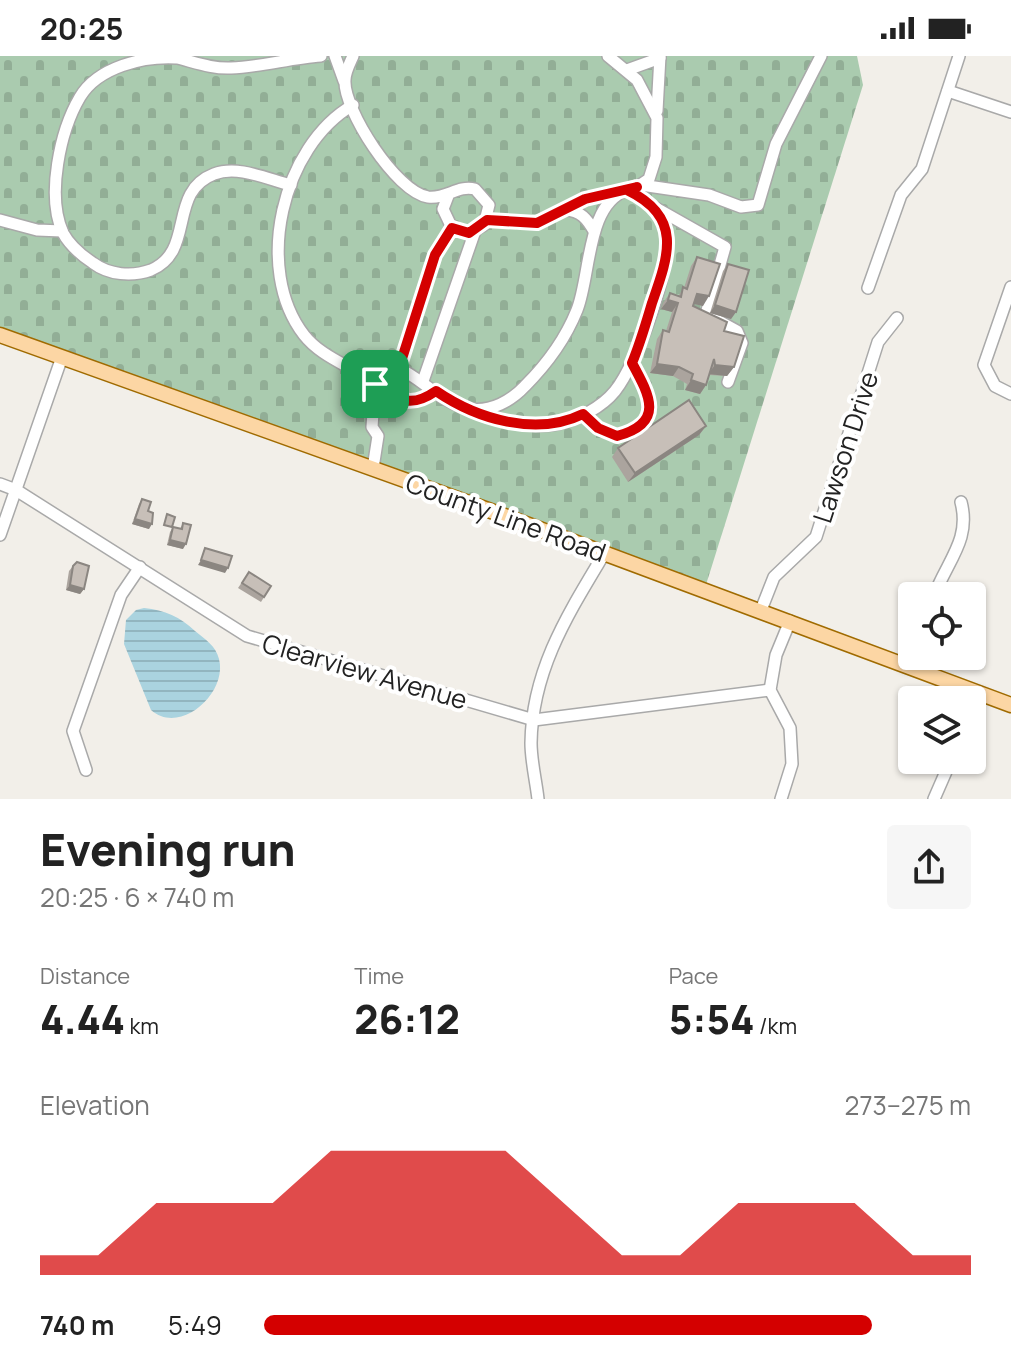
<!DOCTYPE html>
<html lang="en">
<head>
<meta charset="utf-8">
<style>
  :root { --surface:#fff; --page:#f6f6f6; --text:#222; --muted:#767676; --accent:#d40000 }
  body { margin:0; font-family:Manrope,sans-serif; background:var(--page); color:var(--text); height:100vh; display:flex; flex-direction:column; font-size:30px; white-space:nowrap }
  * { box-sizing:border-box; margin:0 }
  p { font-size:26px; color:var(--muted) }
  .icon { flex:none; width:44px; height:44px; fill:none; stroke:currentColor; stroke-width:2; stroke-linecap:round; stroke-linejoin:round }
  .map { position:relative; height:743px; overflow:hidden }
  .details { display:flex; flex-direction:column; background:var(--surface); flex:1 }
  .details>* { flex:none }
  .buttons { position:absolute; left:898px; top:526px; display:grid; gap:16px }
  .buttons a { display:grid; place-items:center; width:88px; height:88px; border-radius:8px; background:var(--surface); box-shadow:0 2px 6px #0004; font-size:40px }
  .pin { position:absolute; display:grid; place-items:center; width:68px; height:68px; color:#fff; margin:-34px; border-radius:16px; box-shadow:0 4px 12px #0006 }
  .round { display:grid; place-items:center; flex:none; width:84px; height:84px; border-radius:8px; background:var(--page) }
  .summary { display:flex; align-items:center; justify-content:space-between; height:136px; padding:0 40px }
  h1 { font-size:44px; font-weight:800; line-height:60px }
  .stats { display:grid; grid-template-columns:repeat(3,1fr); gap:12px; height:136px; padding:8px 40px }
  .stats div { display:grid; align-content:center }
  .stats b { font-size:40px; font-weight:800 }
  .stats small { font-size:22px; font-weight:400 }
  .stats p { font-size:22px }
  .chart { height:224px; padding:16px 40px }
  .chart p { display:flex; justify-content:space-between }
  .chart svg { width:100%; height:144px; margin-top:8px; fill:var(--accent); opacity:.7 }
  ul { padding:0 40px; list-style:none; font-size:26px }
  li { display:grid; grid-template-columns:128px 96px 1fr; align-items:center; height:60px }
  li i { height:20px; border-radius:10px; background:var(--accent) }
  .status { display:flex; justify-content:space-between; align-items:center; height:56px; padding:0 40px; background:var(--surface); direction:ltr }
  .status svg { height:22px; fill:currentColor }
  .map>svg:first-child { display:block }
  .cemetery { fill:url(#cemetery-stones) }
  .water { fill:url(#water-rules) }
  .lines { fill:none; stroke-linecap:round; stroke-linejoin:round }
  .minor-casing { stroke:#a9a9a9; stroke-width:14 }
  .major-casing { stroke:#a06b00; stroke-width:17 }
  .minor { stroke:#fff; stroke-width:11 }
  .major { stroke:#fcd6a4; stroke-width:14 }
  .wall { fill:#aba49e }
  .shaded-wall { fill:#8b8681 }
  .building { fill:#c7bfb8; stroke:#8b8681; stroke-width:2 }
  .route-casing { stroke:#fff; stroke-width:16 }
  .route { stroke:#d40000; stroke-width:10 }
  .labels { text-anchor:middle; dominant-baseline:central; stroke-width:8; stroke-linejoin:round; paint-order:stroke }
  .street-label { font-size:26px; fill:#222; stroke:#fff }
</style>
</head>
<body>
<div class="status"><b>20:25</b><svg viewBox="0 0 49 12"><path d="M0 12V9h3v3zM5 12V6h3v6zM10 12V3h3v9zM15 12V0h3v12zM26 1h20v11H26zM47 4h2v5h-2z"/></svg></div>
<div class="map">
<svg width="1011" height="743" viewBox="0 0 1011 743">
  <defs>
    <pattern id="cemetery-stones" width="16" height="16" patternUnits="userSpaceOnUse" patternTransform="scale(2)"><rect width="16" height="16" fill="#aacbaf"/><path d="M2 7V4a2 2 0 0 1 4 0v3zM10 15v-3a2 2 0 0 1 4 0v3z" fill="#92ae96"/></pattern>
    <pattern id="water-rules" width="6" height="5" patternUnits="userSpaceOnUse" patternTransform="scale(2)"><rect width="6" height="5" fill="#aad3df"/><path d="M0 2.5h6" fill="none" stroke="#92b5bf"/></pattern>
  </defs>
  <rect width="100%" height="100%" fill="#f2efe9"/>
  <polygon class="cemetery" points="0,0 857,0 863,29 704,535 0,279"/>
  <path class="water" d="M 144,552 C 165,554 180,561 195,575 C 205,583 216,590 219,603 C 228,637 180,680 151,654 L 124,588 L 126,564 L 136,554 Z"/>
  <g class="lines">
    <defs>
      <g id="minor">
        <polyline points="335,0 344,25"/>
        <path d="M 353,0 C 350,7 345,16 345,24 C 343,53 396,136 428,141 C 447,143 457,129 475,133 L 489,149 L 484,169 L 469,177 L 452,172 L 443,153 L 448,140"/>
        <polyline points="627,14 660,2"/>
        <polyline points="948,35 1011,56"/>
        <path d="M 353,49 C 282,90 253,213 304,279 C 322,302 352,310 375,328 L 372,371 L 378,380 L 373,412"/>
        <polyline points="657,55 660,0"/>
        <path d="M 291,129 C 267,123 238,109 214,118 C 167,136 196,195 151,214 C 132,221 109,219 93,207 C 81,199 70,190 63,177 C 46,140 60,75 80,41 C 98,11 143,0 177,2 C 194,6 212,13 231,12 C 261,11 291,2 321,0"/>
        <polyline points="641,129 709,139 741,151 758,149 776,88 821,0"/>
        <polyline points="656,152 725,191 706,258 737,275 742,287 728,326"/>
        <path d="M 566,154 C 581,155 587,163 594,175"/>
        <polyline points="0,164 37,174 62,175"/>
        <polyline points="487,164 537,167 585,143 637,131 649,123 656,101 657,62 637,24 608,0"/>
        <polyline points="1011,231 984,309 995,330 1011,338"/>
        <polyline points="868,232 901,139 922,113 959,0"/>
        <polyline points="399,312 435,199 452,172"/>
        <polyline points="423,325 475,175"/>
        <path d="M 436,335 C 410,352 399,344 375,328 L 379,318 L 396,311 C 421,321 443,349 470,353 C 491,356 511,345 525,330 C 547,308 565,284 577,254 C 591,219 586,148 627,134 C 644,142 660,153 665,172 C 675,205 637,308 615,335 C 602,351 578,364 557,368 C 528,374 494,361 467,353"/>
        <path d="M 583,358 L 598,372 L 617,380 C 665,367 650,340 632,307"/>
        <polyline points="0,428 16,434 247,580 534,664 770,634"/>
        <polyline points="0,479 62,301"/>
        <path d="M 934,540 C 947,505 971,484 961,446"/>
        <polyline points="761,554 774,521 816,481 878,286 897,262"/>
        <polyline points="86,714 73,675 121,539 140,511"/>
        <path d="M 538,743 C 536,725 531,705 531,687 C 532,614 568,558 604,498"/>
        <polyline points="781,743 792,708 790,672 770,634 776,599 790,565"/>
        <polyline points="934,743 951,704"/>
      </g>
      <polyline id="major" points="0,279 491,455 1011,649"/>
    </defs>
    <use href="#minor" class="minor-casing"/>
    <use href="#major" class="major-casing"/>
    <use href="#minor" class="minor"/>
    <use href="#major" class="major"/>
  </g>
  <g class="wall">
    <polygon points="697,201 703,250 694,248 693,250 724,275 734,311 727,320 709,319 706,329 700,338 685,334 687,328 673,320 650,317 657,283 663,274 666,275 672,256 661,253 663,247 670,237 678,240 684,232 691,210"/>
    <polygon points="728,208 736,256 731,263 710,257 723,215"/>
    <polygon points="706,370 699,379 628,426 612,401 618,392"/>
    <polygon points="142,443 148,455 149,473 132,468 139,448"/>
    <polygon points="183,467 183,493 167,489 170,476 173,471 180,473"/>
    <polygon points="73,510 84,533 80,538 66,534 69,515"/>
    <polygon points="249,516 271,530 261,546 238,532"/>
  </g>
  <g class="shaded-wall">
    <polygon points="697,238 709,240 703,250 690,247"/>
    <polygon points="668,244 678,247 672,256 661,253"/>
    <polygon points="715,249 736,256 731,263 710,257"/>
    <polygon points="657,308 679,311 673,320 650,317"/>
    <polygon points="715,309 734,311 727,320 708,318"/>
    <polygon points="691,324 706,329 700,338 685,334"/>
    <polygon points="706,370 699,379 628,426 635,417"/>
    <polygon points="135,463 152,468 149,473 132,468"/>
    <polygon points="170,484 186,488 183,493 167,489"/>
    <polygon points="201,504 228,512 225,517 198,509"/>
    <polygon points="70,529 84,533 80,538 66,534"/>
  </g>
  <g class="building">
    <polygon points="697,201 720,208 709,240 697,238 693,250 727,266 724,275 744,280 734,311 715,309 714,303 706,329 691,324 693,318 679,311 657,308 663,274 669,276 678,247 668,244 670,237 681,241 683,231 687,233"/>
    <polygon points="728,208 749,214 736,256 715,249"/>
    <polygon points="689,344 706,370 635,417 618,392"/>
    <polygon points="142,443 151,446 148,455 153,457 152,468 135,463"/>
    <polygon points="167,458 175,461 172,471 164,469"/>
    <polygon points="183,467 191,469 186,488 170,484 173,471 182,473"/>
    <polygon points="205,492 232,500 228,512 201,504"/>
    <polygon points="77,506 89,510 84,533 70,529 73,510"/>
    <polygon points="249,516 271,530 264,541 242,527"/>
  </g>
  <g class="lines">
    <defs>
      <path id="route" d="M 637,131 L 627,134 C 683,161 669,199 652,247 C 646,267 640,288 632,307 C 650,340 665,367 617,380 L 598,372 L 583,358 C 536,381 477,363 436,335 C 410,353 399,344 375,328 L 384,315 L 399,312 L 435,199 L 452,172 L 469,177 L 487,164 L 537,167 L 585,143 Z"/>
    </defs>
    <use href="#route" class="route-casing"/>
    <use href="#route" class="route"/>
  </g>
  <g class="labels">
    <g class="street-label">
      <text transform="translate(845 391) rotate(-72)">Lawson Drive</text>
      <text transform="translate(506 461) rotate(20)">County Line Road</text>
      <text transform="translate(365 615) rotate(16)">Clearview Avenue</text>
    </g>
  </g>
</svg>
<div class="buttons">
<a><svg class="icon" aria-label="locate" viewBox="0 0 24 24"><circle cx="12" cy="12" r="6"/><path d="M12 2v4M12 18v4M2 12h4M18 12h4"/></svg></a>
<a><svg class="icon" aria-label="layers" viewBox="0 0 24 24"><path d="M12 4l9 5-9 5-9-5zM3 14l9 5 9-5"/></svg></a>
</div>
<div class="pin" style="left:375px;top:328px;background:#1e9e55"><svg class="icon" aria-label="arrive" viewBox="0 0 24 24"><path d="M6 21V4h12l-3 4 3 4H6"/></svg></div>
</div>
<section class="details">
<div class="summary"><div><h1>Evening run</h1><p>20:25 · 6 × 740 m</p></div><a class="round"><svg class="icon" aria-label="share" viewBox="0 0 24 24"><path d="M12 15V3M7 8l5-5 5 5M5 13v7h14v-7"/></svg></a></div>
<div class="stats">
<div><p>Distance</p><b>4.44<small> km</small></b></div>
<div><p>Time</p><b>26:12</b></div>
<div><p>Pace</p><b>5:54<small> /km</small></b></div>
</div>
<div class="chart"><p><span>Elevation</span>273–275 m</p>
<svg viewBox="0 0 160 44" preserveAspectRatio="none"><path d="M0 44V38L10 38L20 22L30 22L40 22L50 6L60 6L70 6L80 6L90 22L100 38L110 38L120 22L130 22L140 22L150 38L160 38V44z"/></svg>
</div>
<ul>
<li><b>740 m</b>5:49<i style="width:86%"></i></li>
</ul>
</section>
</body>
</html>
